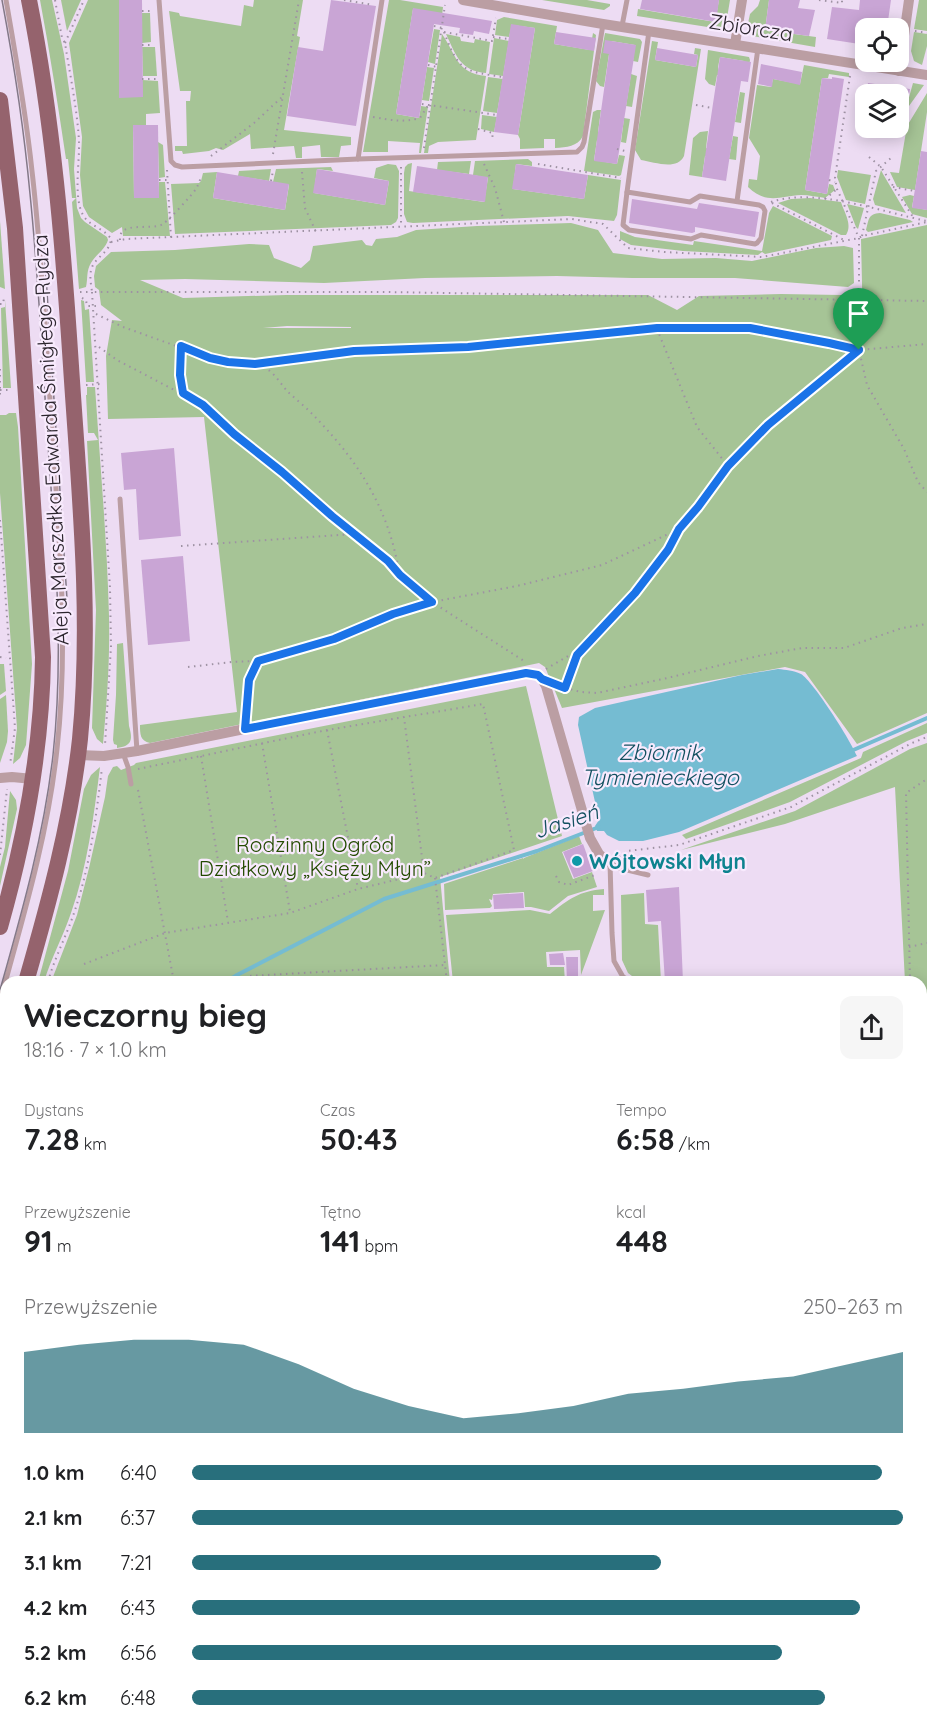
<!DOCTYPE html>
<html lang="pl">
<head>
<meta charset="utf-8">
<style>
  :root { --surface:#fff; --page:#f6f6f6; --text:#202124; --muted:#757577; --accent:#286f7c }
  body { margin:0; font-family:Quicksand,sans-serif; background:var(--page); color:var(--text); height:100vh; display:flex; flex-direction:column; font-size:22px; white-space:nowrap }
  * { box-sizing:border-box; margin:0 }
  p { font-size:20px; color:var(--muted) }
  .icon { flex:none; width:33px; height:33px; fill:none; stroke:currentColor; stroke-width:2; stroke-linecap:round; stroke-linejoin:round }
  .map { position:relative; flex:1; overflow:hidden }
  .sheet { position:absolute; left:0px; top:976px; width:927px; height:758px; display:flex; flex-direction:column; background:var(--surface); border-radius:18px 18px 0 0; box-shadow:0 3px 15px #0003 }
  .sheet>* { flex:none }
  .buttons { position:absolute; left:855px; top:18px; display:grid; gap:12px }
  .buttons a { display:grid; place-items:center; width:54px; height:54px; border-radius:12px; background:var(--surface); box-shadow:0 3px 15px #0003; font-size:30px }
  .pin { position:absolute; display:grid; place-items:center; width:51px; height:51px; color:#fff; margin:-62px -26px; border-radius:50% 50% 50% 0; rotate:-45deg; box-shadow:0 0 6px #0007 }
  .pin .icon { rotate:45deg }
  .round { display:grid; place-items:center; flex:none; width:63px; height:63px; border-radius:12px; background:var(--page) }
  .summary { display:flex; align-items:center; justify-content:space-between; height:102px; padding:0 24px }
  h1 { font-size:33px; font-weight:700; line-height:45px }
  .figures { display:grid; grid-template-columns:repeat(3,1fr); gap:9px; height:102px; padding:6px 24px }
  .figures div { display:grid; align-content:center }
  .figures b { font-size:30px; font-weight:700 }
  .figures small { font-size:16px; font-weight:400 }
  .figures p { font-size:16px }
  .chart { height:168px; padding:12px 24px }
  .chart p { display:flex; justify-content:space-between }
  .chart svg { width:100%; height:108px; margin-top:6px; fill:var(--accent); opacity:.7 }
  ul { padding:0 24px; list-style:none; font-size:20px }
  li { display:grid; grid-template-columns:96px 72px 1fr; align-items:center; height:45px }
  li i { height:15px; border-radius:8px; background:var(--accent) }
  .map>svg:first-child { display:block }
  .green { fill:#a6c496; fill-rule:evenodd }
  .water { fill:#75bcd2 }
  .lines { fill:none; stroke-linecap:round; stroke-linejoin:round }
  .stream { stroke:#75bcd2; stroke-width:4 }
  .building { fill:#c9a5d5 }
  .path { stroke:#9e92a3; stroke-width:2; stroke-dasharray:1.5 4.5; stroke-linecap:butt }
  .service { stroke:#bb9ea3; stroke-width:5 }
  .minor { stroke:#bb9ea3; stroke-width:10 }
  .tertiary { stroke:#bb9ea3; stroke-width:14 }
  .primary { stroke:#95636d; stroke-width:16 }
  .tram { stroke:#847988; stroke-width:1.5 }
  .route-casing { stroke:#fff; stroke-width:12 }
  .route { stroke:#1a73e8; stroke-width:8 }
  .culture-dot { fill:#0f9aa8; stroke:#f8eafd; stroke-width:2 }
  .labels { text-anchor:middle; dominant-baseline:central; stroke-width:4.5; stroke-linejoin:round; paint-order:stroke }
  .street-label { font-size:21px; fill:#2b252d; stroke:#f8eafd }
  .park-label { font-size:21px; fill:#234b00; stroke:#f8eafd }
  .culture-label { font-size:21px; font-weight:bold; fill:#0d838f; stroke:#f8eafd; text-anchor:start }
  .water-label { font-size:22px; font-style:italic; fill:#135060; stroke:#f8eafd }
</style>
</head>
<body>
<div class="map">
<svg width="927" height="1733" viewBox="0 0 927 1733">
  <rect width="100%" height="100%" fill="#eddcf3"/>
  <g class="green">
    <path d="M 40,0 L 52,0 L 64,54 L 76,138 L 74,169 L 77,208 L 81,218 L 85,222 L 107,237 L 108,240 C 105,250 96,254 91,263 C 86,271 88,279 86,287 L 79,289 L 72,202 L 76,198 L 72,198 L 68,159 L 66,159 C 58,106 50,53 40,0 Z"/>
    <polygon points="61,0 81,0 67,31"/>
    <polygon points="88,0 119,0 119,97 142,97 142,80 158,81 160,113 146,114 146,125 133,125 134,197 158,198 159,182 165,182 170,236 123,236 122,227 112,233 89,217 83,206 80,175 82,137 69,43"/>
    <polygon points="254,0 303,0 297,36 300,37 284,130 351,137 351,145 341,146 339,157 321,157 320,145 302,147 302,158 296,158 294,146 251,149 250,134 223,150 216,148 209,151 183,154 182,151 175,151 175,146 187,146 186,101 190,101 191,91 180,91 169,11 179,13 180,16 241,26 244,5 253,7"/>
    <polygon points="389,0 400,0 443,7 441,25 413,9 396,114 419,118 421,106 428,107 421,153 419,153 420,143 388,141 388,152 363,152"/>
    <polygon points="542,0 587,0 610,4 610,6 604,10"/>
    <polygon points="719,0 730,0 726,24 722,27 714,28 637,16 638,9 715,22"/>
    <polygon points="760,0 769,0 765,30 816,37 815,47 752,36 747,28 750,14 758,6"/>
    <polygon points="919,0 927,0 927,31 914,29"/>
    <polygon points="142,13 150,13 151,42 142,43"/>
    <path d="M 504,17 L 557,26 L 554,44 L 590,50 L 593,33 L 596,35 L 583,136 C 577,147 567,147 555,148 L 555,139 L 544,139 L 544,148 L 520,149 L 520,139 L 518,135 L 535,28 L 512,25 L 509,37 L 495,35 L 497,20 Z"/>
    <polygon points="434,29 440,30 435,64 428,62"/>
    <polygon points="914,32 927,34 927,46 922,65 914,61 911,51"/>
    <polygon points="605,33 640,39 642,42 638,62 633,61 635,45 611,41 604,87 600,86 596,81"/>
    <path d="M 442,34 C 456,54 456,73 486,76 L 476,140 L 438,142 L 429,146 L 428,153 L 424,153 Z"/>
    <path d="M 446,34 L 460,37 L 461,41 L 474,43 L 475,39 L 490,42 L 486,73 C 460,71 456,55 446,34 Z"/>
    <polygon points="494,38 509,41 503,76 489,74"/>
    <path d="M 652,41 L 658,42 L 655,60 L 696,67 L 698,55 L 694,54 L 695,48 L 701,49 L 684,156 C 677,171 654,162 641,160 L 635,150 Z"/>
    <polygon points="142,47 155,47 157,76 143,76"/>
    <polygon points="708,50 749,57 750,60 747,79 742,78 744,61 720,57 718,67 719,75 717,75 715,86 709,84 705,79"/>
    <path d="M 804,65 L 849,73 L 849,77 L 829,74 L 828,78 L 822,78 L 805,190 L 827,194 L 829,184 L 833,185 L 835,190 L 825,198 C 818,197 809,195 801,195 C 780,196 767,205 748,187 L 749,179 L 757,180 L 760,156 L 749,138 L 757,85 L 771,87 L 773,79 L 800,84 Z"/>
    <polygon points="427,67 434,68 429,101 422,100"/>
    <polygon points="631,74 637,76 632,107 626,106"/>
    <polygon points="488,77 503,79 497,113 483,111"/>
    <polygon points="913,83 924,85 899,120 898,100 908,101"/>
    <polygon points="740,92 745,93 741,123 735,122"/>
    <polygon points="927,93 927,112 915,190 897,187 890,172 899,173 907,126"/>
    <polygon points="597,110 601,110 598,132 599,140 597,140 594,160 617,164 619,155 625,156 621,175 619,176 584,171 593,112"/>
    <polygon points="482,115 497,117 494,132 481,129"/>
    <polygon points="624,118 630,119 626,143 621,142"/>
    <polygon points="708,131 706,148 708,149 707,156 705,156 702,177 689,175 693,138 700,132"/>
    <polygon points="733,136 738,137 736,160 729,159"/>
    <polygon points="158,142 163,145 165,177 159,178"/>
    <polygon points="528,159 532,162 532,166 516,164 513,189 584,199 588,175 621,180 617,215 614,221 568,216 413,223 407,222 404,214 404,173 405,167 408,164 412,163 409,191 484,202 488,178 473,175 475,161"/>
    <polygon points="471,161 469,174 437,170 438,162"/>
    <polygon points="388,164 396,165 399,171 398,218 396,222 391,225 175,234 171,184 199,183 201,181 203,173 217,172 213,198 285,210 289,185 273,182 276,169 331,167 333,171 317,169 314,193 385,205 389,181 374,178 376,168"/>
    <polygon points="271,169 269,181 238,176 239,171"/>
    <polygon points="838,170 871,175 865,204 846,200 837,177"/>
    <polygon points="881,170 883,174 906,213 875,205 873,199"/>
    <polygon points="910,195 914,196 912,207 927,210 927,218 912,214 902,197"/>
    <path d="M 810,198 L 841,202 C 844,212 853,225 846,235 L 841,235 L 778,203 L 791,199 Z"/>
    <polygon points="847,204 864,208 858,229 856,227"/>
    <polygon points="773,206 832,236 831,240 765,254 762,252 758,255 683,251 631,245 620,239 620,231 635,237 693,245 694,241 762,251 769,213"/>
    <path d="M 880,213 L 910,220 L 913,222 L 868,232 L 866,230 C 869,219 868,214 880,213 Z"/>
    <polygon points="0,221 5,289 0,287"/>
    <path d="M 571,223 L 598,230 L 613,253 L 662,259 L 716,258 L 752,261 L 816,248 L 844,246 L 853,248 L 854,283 L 848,287 L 735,278 L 632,278 L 557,276 L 425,278 L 324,283 L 185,279 L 140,280 L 183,298 L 286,295 L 648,295 L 677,310 L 699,296 L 781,294 L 841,295 L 852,308 L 852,328 L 863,328 L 861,239 L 927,225 L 927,713 L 857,744 L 805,672 L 785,667 L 562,708 L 545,667 L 539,663 L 150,743 C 140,741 140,734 140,725 L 237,712 L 204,417 L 108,419 L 106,356 L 112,320 L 122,321 L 101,305 L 99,290 L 95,287 L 94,276 L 96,266 L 111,252 L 175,250 L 249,244 L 269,245 L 274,258 L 301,268 L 310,260 L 313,246 L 362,240 L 366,245 L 372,246 L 376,239 L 397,237 L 416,230 L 477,226 ZM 287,326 L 351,327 L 351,328 L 263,328 Z"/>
    <polygon points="5,300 11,388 3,388 1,308 5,307"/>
    <polygon points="81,300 84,301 85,310 89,309 94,382 86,382"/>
    <path d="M 87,387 L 95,387 C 100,463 107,539 109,616 C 110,659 107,701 103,744 L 97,739 L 92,728 L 96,610 L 87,441 L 98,440 L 94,433 L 88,433 L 86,395 L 87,395 Z"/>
    <polygon points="9,413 16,413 18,427 32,664 26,745 20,758 13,764 17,728 0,493 0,415 6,415"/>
    <path d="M 123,643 L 129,726 C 133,740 132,746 117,748 L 117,745 L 114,744 L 113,740 L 116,695 L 117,644 Z"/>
    <polygon points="0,664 4,664 6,691 0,695"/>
    <polygon points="526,686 562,836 440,877 450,982 51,982 77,915 89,868 105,797 108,776 113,767 117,766 121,770 134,765 136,763"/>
    <polygon points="6,695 8,731 7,742 0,763 0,699"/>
    <polygon points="927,723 927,733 907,741 790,802 686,839 682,835 861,758 863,752"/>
    <polygon points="927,743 927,1733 355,1733 317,1728 921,1728 921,982 905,982 895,787 785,824 681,850 795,811 910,749"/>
    <path d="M 100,767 C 94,815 87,868 71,913 C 63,937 51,958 44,982 L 38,982 L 68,871 L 84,789 L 91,775 Z"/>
    <polygon points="10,791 16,800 17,809 0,886 0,867 5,847"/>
    <polygon points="579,836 582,844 562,852 573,879 592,872 597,887 568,896 549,911 531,907 525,907 524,892 493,894 492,900 489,899 492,906 490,908 445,910 444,884 523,858 524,859 524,858"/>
    <path d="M 604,889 L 604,895 L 593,895 L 593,911 L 605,910 L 581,975 L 580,950 L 546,952 L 547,967 L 564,967 L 565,982 L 453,982 L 446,915 L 530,910 L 550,914 C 569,899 579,891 604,889 Z"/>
    <polygon points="644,893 645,924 658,925 661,982 640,982 628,973 622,960 621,895"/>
    <polygon points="6,1096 6,1120 0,1141 0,1117"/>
    <polygon points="6,1143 6,1719 0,1718 0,1178"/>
    <polygon points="69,1728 182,1728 182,1733 96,1733"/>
  </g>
  <path class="water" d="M 778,669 C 786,670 793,670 801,674 C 813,681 851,741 857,756 L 679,832 L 643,841 L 619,841 L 607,835 L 604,831 L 597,831 L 595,826 L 599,820 L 578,725 L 579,717 L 595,708 L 742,675 Z"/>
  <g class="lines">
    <g class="stream">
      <polyline points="851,751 927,718"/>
      <polyline points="226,982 237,975 384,899 537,851 599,827"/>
    </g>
  </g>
  <g class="building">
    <polygon points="119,0 142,0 143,97 119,98"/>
    <polygon points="331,0 376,6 356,126 287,116 298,47 323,51"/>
    <polygon points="642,0 719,0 716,22 640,9"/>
    <polygon points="769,0 800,0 798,8 815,10 809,36 765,30"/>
    <polygon points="860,0 891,0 887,28 866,28 866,45 827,39 832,7 859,10"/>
    <polygon points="413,8 492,21 489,34 474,31 473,35 459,33 460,28 434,24 419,118 396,114"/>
    <polygon points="511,24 535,28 518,135 494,132"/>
    <polygon points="556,32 596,38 594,51 554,44"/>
    <polygon points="605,40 636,45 617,164 594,161 609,54 603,53"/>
    <polygon points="657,48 698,55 696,67 655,60"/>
    <polygon points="720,57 751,62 748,82 741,81 726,181 702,177"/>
    <polygon points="761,64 802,72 800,85 773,79 772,87 758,84"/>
    <polygon points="832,77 844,79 827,194 805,190 822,78 832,79"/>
    <polygon points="868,83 910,89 908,101 898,100 898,94 866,94"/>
    <polygon points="133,125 158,125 159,198 134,198"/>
    <polygon points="921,151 927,152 927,210 912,208"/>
    <polygon points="516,164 588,175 584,199 512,189"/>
    <polygon points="417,166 488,177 485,202 413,192"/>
    <polygon points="317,169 389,181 385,205 313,193"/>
    <polygon points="217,172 289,184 285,210 213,198"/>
    <polygon points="632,199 697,209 699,203 759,212 755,237 695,227 695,232 692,233 629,223"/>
    <polygon points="174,448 181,536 139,540 136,489 124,490 121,453"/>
    <polygon points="183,556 190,641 148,645 141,560"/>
    <polygon points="583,844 593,871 574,878 563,852"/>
    <polygon points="679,887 683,982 665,982 661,921 648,922 646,890"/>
    <polygon points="523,893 524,908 494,909 493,895"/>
    <polygon points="563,953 565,965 550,965 549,954"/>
    <polygon points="566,957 578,957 578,982 567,982"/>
  </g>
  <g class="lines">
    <g class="path">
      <path d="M 55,0 L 62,38 L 65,43 C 70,75 77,108 79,141 C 80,160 73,197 83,215 C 89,226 104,228 111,239 C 110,252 97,256 92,267 C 89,275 91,284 92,292 L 387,292 L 927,301"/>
      <polyline points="344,0 373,5"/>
      <polyline points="819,0 842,3 842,0"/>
      <polyline points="142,11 151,11"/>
      <polyline points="434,26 442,28"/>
      <polyline points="915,31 927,33"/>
      <path d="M 444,32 C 459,72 464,71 503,77"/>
      <polyline points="444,32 492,41 496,18"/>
      <polyline points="493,37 509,39"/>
      <polyline points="65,43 84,0"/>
      <polyline points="142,45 153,45"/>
      <polyline points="428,65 437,67"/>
      <polyline points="850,76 835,178 837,189 859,238 859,283"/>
      <polyline points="142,79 156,79"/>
      <polyline points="422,104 497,115"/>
      <polyline points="696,105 712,108"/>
      <path d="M 373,117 C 391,120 402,123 420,118 L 427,107 L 431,105"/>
      <polyline points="478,129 493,133 492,139"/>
      <polyline points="424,148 445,5"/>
      <polyline points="617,149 625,151"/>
      <polyline points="273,154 299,0"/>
      <polyline points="211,156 254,123 282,97"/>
      <polyline points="869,157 881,167 913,217"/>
      <polyline points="484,164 495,188 504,222"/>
      <polyline points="538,164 621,178"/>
      <polyline points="401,167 401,227"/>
      <polyline points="167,170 171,238"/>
      <polyline points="302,172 305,208 316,232"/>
      <polyline points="159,180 167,180"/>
      <polyline points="829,180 835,182"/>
      <polyline points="271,181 273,171"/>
      <polyline points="893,187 915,191"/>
      <polyline points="825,199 837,189"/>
      <path d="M 771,202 C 815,187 882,212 927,221"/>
      <polyline points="772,203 844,240"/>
      <polyline points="862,236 876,171 891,158"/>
      <path d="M 120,240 C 118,220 152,231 163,224 C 170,219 191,196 196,189 C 198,185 200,181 201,176"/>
      <polyline points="111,242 126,239 572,219 603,224 628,248 664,252 762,257 859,238 862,236 927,222"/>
      <polyline points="80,292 92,292 110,588 111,646 105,745"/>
      <polyline points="82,298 86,300 87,306 96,306"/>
      <polyline points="0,304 3,304 4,298"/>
      <polyline points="96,314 123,327 210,358 228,362 255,364 354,351 468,347 657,328 750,328 829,343 859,350"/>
      <polyline points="858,317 859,350 867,385 904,449 918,482 927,492"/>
      <polyline points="657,329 697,427 728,466"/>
      <polyline points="99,347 117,360 203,405 234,434 282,472 332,516 388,561 400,575 432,602 524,661"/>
      <polyline points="181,348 180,375 183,393"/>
      <path d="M 258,365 C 272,368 279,382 288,392 C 298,401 309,410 318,420 C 361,465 389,511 399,572"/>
      <polyline points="0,369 0,397"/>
      <polyline points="86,385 101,384"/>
      <polyline points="0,390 12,390"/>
      <polyline points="0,520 15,728 10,765"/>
      <polyline points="181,546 354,534"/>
      <polyline points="0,657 6,658"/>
      <polyline points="188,667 232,662 257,661"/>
      <polyline points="546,669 568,656 578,652"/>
      <polyline points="559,686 565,688 577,655 635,593 667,550 679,529 698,507 728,466 768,425 859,350 927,344"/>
      <polyline points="565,688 581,692 597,693 663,679 758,656 802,648 844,648 902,628 927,624"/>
      <polyline points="246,717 249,680 258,661 334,640 393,614 432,602 517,586 602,565 679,529"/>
      <polyline points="327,730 358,889"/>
      <polyline points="262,743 290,912"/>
      <polyline points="201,756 228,922"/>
      <polyline points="138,769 327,730 483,704 514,850 435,878 424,873"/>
      <polyline points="138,790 174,982"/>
      <polyline points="0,855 7,789"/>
      <polyline points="619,857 627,851 679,845 791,807 912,743 927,737"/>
      <polyline points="556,876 559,882 568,885 595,875"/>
      <polyline points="435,878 447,982"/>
      <polyline points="909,947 927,943"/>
      <polyline points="84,964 165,933 290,913 358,889 424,873 404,717"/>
      <path d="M 48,982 C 54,959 66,937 74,913 C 90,867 96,817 102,768"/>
      <polyline points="240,982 248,976 445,965"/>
      <polyline points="910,982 906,793 927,779"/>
      <polyline points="921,1074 927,1073"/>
      <polyline points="921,1108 927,1124"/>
      <polyline points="0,1156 6,1131"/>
      <polyline points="921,1165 927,1163"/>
      <polyline points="921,1255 927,1254"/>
      <polyline points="0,1271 6,1267"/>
      <polyline points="921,1345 927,1343"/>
      <polyline points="0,1375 6,1370"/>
      <polyline points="921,1395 927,1396"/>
      <polyline points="0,1479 6,1474"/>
      <polyline points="921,1482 927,1483"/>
      <polyline points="921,1566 927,1566"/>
      <polyline points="0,1575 6,1583"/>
      <polyline points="0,1601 6,1596"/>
      <polyline points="921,1662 927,1663"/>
      <polyline points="0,1674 6,1674"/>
      <polyline points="0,1689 6,1690"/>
      <polyline points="754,1728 796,1733"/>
      <polyline points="210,1733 210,1731"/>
    </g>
    <g class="service">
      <polyline points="159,0 171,161 175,165 182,167 358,159"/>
      <polyline points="382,0 358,159 577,152 582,147 584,142 603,24"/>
      <polyline points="622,26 627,0"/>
      <polygon points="627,192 690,202 700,196 759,205 763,207 765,211 761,238 757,243 755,244 701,235 691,239 629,230 623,225"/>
      <polyline points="627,192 649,31"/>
      <polyline points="737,201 758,48"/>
      <polyline points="120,499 137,751"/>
      <polyline points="123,753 128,767 131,784"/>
      <polyline points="610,863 612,933 614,961 623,977 632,982"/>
      <polyline points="610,863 619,868 648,875"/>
      <path d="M 0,1001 C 23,918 48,835 57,749 C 69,642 59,536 52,429 C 46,343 42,257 32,171 C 26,113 16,57 6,0"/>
    </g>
    <g class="minor">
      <polyline points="463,0 603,24 927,75"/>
      <polyline points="735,44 742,0"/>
      <polyline points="899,71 909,0"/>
      <path d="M 78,755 L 104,756 L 137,751 L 405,696 L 526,673 C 537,673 540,676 546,686 L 590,838 L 599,854 L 610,863"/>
      <polyline points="0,778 12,777 33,779"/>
    </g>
    <polyline class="tertiary" points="0,1728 34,1733"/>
    <g class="primary">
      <path d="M 0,100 L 15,228 L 43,657 C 42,749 25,839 0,927"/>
      <path d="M 26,982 C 49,902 71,822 80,739 C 92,615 79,490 71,366 C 63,243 53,121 29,0"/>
      <polyline points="0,1076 6,1055"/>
    </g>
    <g class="tram">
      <polyline points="44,246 67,599"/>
      <path d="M 0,990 C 22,912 44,835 53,755 C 65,646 54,538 47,429 C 42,351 38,272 30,194 C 24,129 14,64 2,0"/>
      <polyline points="0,1013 6,992"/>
    </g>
  </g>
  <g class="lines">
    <defs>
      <polygon id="route" points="657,328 750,328 829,343 859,350 768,425 728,466 698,507 679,529 668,550 635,593 577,655 565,688 542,679 538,675 526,673 245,729 249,680 258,661 334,639 393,614 432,602 400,575 388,561 332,516 282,472 234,434 203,405 183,393 180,375 181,346 210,358 228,362 255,364 354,351 468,347"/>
    </defs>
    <use href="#route" class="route-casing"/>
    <use href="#route" class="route"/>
  </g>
  <circle class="culture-dot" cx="577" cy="861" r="6"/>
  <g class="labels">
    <g class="street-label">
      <text transform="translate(751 27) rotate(9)">Zbiorcza</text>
      <text transform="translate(50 440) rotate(-93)">Aleja Marszałka Edwarda Śmigłego-Rydza</text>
    </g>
    <g class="park-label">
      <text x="315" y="844">Rodzinny Ogród<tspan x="315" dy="24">Działkowy „Księży Młyn”</tspan></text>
    </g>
    <g class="culture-label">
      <text x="589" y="861">Wójtowski Młyn</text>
    </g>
    <g class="water-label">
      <text x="660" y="752">Zbiornik<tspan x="660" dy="25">Tymienieckiego</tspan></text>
      <text transform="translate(566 821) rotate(-18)">Jasień</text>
    </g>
  </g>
</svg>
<div class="buttons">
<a><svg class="icon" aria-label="locate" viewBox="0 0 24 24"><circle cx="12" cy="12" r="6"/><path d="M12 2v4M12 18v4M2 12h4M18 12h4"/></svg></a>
<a><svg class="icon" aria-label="layers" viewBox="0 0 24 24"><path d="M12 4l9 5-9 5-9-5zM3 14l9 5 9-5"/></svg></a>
</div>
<div class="pin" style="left:859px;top:350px;background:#1e9e55"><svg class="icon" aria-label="arrive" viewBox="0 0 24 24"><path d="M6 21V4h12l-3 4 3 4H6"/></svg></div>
<section class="sheet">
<div class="summary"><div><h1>Wieczorny bieg</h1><p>18:16 · 7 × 1.0 km</p></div><a class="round"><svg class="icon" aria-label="share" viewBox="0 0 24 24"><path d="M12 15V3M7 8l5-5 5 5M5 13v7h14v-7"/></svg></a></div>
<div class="figures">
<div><p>Dystans</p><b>7.28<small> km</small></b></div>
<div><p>Czas</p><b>50:43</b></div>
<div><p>Tempo</p><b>6:58<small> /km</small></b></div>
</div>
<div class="figures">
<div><p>Przewyższenie</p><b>91<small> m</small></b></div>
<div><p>Tętno</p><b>141<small> bpm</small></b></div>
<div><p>kcal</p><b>448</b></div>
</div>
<div class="chart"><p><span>Przewyższenie</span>250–263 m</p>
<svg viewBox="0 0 160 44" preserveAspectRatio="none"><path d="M0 44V11L10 8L20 6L30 6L40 8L50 16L60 26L70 33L80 38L90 36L100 33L110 28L120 26L130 23L140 21L150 16L160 11V44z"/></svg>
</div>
<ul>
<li><b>1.0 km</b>6:40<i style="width:97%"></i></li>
<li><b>2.1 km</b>6:37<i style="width:100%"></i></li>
<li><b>3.1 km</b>7:21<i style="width:66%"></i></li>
<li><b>4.2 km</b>6:43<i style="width:94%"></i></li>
<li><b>5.2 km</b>6:56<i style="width:83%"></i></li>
<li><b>6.2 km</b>6:48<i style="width:89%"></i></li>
</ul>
</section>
</div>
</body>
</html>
